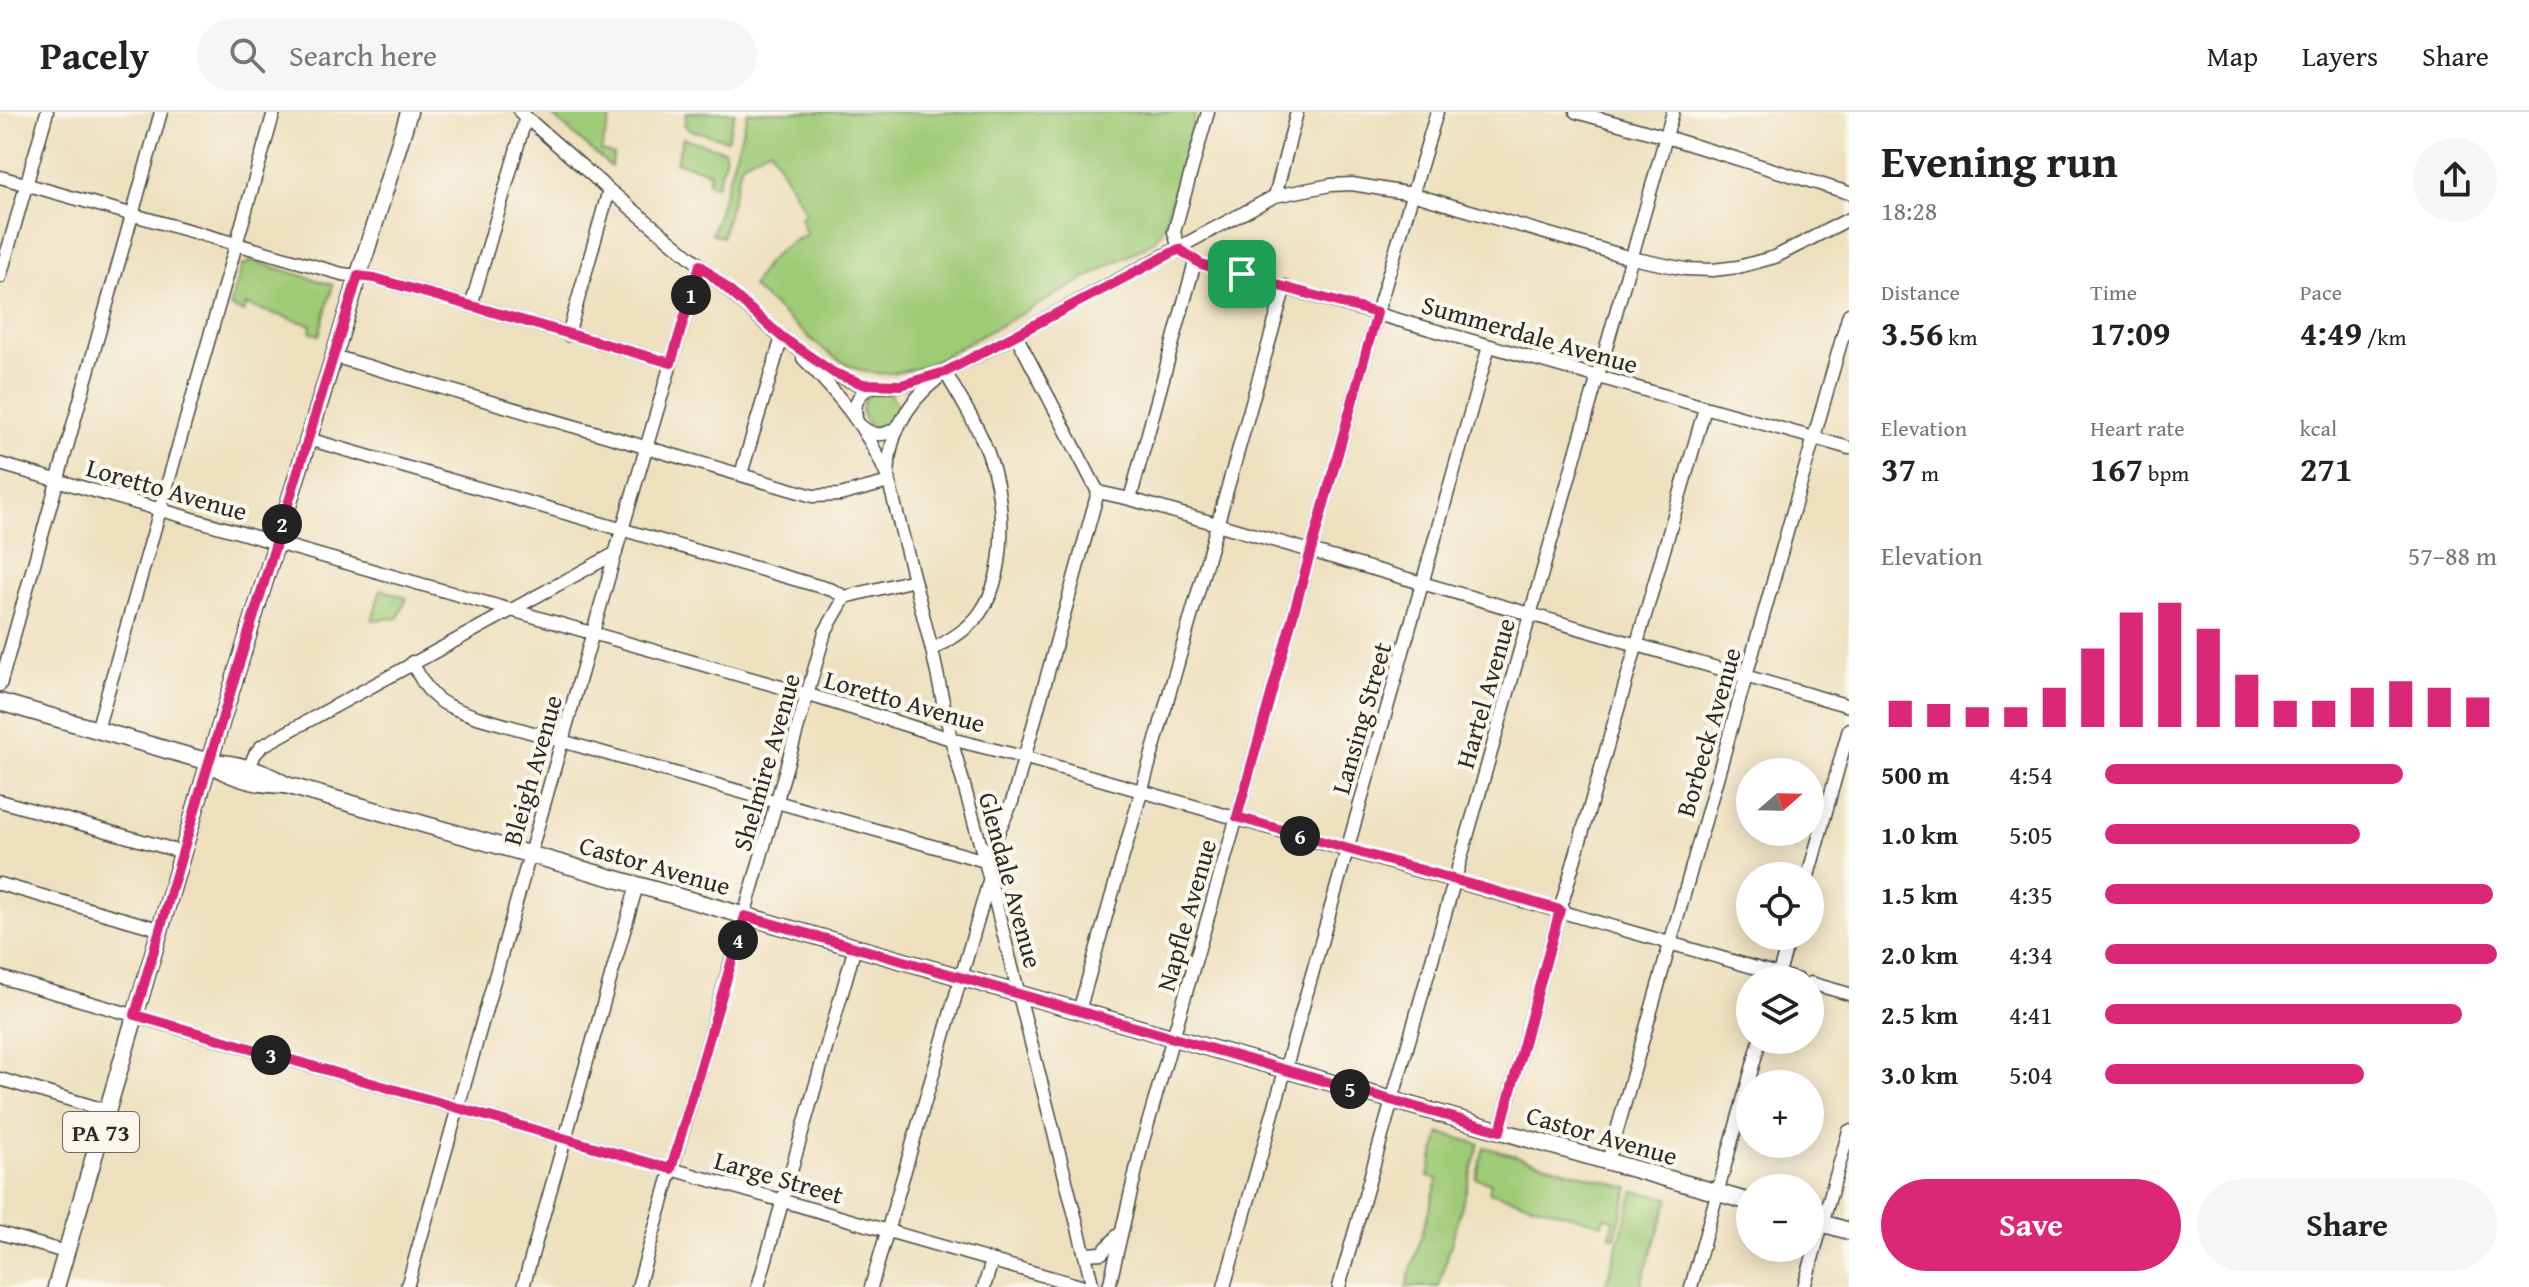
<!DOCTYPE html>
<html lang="en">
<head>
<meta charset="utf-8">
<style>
  :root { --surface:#fff; --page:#f6f6f6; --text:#222; --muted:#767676; --line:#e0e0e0; --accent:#db2777 }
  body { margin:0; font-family:"Gentium Book Plus",serif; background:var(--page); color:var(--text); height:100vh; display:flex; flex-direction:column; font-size:30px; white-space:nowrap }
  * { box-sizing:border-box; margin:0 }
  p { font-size:26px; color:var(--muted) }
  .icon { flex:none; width:44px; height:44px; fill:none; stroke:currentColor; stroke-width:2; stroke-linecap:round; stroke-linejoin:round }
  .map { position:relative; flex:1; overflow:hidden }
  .details { display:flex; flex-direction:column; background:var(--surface); width:680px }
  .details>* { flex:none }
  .needle { width:52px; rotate:70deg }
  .tools { position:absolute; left:1736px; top:646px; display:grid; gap:16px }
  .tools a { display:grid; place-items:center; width:88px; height:88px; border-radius:50%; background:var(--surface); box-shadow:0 4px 20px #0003; font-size:40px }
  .pin { position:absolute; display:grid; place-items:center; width:68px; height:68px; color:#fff; margin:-34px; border-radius:16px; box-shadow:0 4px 12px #0006 }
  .km { position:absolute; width:40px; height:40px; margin:-20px; border-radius:50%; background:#222; color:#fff; font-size:22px; line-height:40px; text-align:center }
  .round { display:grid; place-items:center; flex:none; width:84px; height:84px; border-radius:42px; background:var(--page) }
  .summary { display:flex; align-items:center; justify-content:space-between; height:136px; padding:0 32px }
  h1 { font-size:44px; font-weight:800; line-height:60px }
  .stats { display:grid; grid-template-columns:repeat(3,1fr); gap:12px; height:136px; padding:8px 32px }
  .stats div { display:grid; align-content:center }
  .stats b { font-size:34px; font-weight:800 }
  .stats small { font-size:22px; font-weight:400 }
  .stats p { font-size:22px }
  .chart { height:224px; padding:16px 32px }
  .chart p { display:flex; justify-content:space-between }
  .chart svg { width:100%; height:144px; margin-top:8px; stroke:var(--accent); stroke-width:6 }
  .primary-button { display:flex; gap:16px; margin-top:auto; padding:16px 32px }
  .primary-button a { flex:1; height:92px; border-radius:48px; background:var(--accent); color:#fff; font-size:32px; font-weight:800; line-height:92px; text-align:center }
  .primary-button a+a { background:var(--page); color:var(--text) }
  ul { padding:0 32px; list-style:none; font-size:26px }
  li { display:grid; grid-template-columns:128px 96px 1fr; align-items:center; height:60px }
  li i { height:20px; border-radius:10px; background:var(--accent) }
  header { display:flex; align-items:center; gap:48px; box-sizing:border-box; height:112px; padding:0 40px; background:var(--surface); border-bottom:2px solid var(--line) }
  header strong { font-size:38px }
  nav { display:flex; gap:44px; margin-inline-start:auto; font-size:28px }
  .search { width:560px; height:72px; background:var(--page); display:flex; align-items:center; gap:20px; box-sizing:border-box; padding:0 28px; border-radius:44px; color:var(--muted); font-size:30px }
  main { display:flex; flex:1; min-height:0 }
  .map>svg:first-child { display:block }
  .green { fill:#9fca76; stroke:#657a50; stroke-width:2 }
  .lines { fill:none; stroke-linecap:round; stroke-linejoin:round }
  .minor-casing { stroke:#484641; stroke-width:15 }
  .major-casing { stroke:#484641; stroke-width:19 }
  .minor { stroke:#fff; stroke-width:12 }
  .major { stroke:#fff; stroke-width:16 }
  .route-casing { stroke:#fff; stroke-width:16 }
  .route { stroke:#db2777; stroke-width:10 }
  .labels { text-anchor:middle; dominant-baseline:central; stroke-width:8; stroke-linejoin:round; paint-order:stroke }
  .shield { fill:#fbf7ec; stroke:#696865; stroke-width:2 }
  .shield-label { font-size:24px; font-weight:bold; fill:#2b2b2b }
  .street-label { font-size:26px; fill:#2b2b2b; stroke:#fbf7ec }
</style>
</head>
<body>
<header>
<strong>Pacely</strong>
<div class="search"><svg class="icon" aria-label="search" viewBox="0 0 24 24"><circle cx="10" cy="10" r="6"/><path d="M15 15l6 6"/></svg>Search here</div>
<nav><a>Map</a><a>Layers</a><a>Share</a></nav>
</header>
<main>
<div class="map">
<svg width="1849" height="1175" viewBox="0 0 1849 1175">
  <rect width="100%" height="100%" fill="#fbf7ec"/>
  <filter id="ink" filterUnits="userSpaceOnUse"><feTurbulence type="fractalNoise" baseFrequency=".0125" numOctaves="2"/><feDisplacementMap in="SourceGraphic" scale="16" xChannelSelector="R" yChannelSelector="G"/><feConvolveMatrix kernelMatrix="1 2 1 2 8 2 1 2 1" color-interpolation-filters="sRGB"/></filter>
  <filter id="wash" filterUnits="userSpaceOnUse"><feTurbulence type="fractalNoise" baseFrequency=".006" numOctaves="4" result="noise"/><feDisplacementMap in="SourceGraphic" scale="32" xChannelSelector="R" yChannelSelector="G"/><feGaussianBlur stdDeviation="1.8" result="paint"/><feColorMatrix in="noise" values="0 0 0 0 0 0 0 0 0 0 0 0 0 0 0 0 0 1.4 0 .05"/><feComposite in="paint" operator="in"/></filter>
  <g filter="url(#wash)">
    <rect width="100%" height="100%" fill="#eee0be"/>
    <g class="green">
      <polygon points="548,0 612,0 601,39 614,43 611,55"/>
      <polygon points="687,0 735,0 727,28 688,17 684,12"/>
      <path d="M 748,0 L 1196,0 L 1163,117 L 1153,130 L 929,252 C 873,273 846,258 804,221 C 787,206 769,190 752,175 C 765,149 780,134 807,122 L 800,106 L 806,101 L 770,36 L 742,51 L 722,125 L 712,122 Z"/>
      <polygon points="683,26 724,38 726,44 717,74 708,71 710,60 676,50"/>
      <polygon points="250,148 333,173 319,223 310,220 311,213 246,193 244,200 230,195 242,153 247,152"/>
      <circle cx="880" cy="298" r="18"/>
      <polygon points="381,477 407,486 398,506 372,508"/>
      <polygon points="1440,1021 1479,1032 1439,1175 1406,1175 1438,1067 1428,1064"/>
      <polygon points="1484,1035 1629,1076 1615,1125 1610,1124 1613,1108 1604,1105 1602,1112 1489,1080 1491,1071 1476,1066"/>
      <polygon points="1634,1079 1669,1086 1640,1175 1605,1175"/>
    </g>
  </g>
  <g filter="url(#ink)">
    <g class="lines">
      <defs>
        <g id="minor">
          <polyline points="520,0 609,78 700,153 787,231"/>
          <polyline points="1576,0 1666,25 1849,81"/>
          <polyline points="0,65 342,162 374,166 671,251"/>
          <polyline points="1275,84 1297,0"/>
          <polyline points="1179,137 1201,152 1849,336"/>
          <polyline points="1179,137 1174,120 1208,0"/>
          <polyline points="0,165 47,0"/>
          <polyline points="471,194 526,5"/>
          <polyline points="568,223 609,78"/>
          <polyline points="1016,223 1098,380"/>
          <path d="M 782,225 C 803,240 826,260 850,269 C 895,286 941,262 980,242 L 1275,84 L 1331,73 L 1352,72 L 1412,82 L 1631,146 L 1685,157 L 1713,158 L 1738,155 L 1775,145 L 1849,107"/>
          <polyline points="333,244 813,384 840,383 889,370"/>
          <path d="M 803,246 C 838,282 868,317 887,364"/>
          <path d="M 937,267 C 905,292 885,329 889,370 L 932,538 L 951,627 L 985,749 L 1093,1175"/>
          <path d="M 856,305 C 853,290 860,279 874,274"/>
          <path d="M 861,314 C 873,325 886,325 898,314"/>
          <polyline points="308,327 832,478 845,485"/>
          <polyline points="0,352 809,583 951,627 1023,645 1798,868"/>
          <polyline points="741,362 782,225"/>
          <polyline points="1098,380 1130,387 1849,594"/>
          <polyline points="1130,387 1195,150"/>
          <path d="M 932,538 C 949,528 968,518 980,501 C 1009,460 1005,386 988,341 C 977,312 960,286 945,260"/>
          <path d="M 412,550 C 431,588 438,591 477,605 L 985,749 L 1012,690 L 1098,380"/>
          <polyline points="0,573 161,0"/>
          <polyline points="97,618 274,0"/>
          <polyline points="249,656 255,642 262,634 616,441"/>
          <polyline points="0,689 182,740"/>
          <polyline points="1808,764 1849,617"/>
          <polyline points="0,772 159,817"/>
          <polyline points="0,865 1084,1175"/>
          <polyline points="1777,868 1790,824"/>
          <polyline points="1810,871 1849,882"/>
          <polyline points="1079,899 1285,174"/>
          <polyline points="0,967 108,999"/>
          <polyline points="1500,1019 1560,798 1705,296"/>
          <polyline points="1608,1050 1849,202"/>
          <polyline points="0,1121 65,1140"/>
          <polyline points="1085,1142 1102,1141 1118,1123"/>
          <polyline points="407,1175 622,418 700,153"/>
          <polyline points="523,1175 637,773"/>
          <polyline points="638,1175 825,520 845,485 914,468"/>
          <polyline points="758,1175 855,835"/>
          <polyline points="871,1175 989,769"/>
          <polyline points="984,1175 992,1149"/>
          <polyline points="1109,1175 1142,1032 1237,705 1377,201 1437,0"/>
          <polyline points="1224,1175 1489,234"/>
          <polyline points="1339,1175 1673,0"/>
          <polyline points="1691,1175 1760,928"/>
          <polyline points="1804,1175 1849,1019"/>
        </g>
        <g id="major">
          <path d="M 0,590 L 209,650 C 237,651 262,658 286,673 L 1750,1090"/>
          <path d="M 210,651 C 233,667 258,673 286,673"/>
          <polyline points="1810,1108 1849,1119"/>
          <polyline points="56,1175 209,650 409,0"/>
        </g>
      </defs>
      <use href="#minor" class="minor-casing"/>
      <use href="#major" class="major-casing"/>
      <use href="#minor" class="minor"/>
      <use href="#major" class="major"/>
    </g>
  </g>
  <g class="lines" filter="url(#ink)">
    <defs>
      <polygon id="route" points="1179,137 1201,152 1377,201 1237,705 1560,798 1500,1019 745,804 671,1057 135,903 209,650 358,164 374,166 671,251 700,153 782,225 834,261 863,272 901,273 945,260"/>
    </defs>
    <use href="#route" class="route-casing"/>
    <use href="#route" class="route"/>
  </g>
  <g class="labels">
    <rect class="shield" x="63" y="1000" width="76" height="40" rx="6"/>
    <g class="shield-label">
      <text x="101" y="1020">PA 73</text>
    </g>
    <g class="street-label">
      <text transform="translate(1530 222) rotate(16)">Summerdale Avenue</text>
      <text transform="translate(167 377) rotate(16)">Loretto Avenue</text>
      <text transform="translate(1485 581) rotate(-74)">Hartel Avenue</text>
      <text transform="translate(905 589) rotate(16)">Loretto Avenue</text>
      <text transform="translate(1361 606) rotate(-74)">Lansing Street</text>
      <text transform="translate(1708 620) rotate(-74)">Borbeck Avenue</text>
      <text transform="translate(766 650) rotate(-74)">Shelmire Avenue</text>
      <text transform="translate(532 658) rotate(-74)">Bleigh Avenue</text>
      <text transform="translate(655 753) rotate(16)">Castor Avenue</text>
      <text transform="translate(1011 768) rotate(75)">Glendale Avenue</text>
      <text transform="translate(1186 803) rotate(-74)">Napfle Avenue</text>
      <text transform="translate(1602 1023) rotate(16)">Castor Avenue</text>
      <text transform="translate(779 1065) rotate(16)">Large Street</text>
    </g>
  </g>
</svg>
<div class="tools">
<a><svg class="needle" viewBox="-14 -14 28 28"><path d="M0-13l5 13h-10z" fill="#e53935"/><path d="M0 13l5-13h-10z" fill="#767676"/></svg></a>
<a><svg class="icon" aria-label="locate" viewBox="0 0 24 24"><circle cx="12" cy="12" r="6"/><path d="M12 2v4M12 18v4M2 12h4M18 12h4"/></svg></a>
<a><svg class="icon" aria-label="layers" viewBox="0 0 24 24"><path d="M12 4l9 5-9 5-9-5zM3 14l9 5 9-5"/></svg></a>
<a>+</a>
<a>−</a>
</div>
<div class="pin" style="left:1242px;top:162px;background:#1e9e55"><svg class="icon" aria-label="arrive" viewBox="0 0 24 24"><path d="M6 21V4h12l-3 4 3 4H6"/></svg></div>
<b class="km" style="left:691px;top:183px">1</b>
<b class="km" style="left:282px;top:412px">2</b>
<b class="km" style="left:271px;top:943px">3</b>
<b class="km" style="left:738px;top:828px">4</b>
<b class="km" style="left:1350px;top:977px">5</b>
<b class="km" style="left:1300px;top:724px">6</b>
</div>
<section class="details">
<div class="summary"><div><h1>Evening run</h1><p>18:28</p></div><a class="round"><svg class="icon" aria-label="share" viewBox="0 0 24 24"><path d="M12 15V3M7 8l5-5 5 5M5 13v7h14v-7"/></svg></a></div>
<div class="stats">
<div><p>Distance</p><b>3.56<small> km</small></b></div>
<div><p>Time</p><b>17:09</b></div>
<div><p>Pace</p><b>4:49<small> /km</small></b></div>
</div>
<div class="stats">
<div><p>Elevation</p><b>37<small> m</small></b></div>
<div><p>Heart rate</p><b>167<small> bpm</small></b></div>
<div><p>kcal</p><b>271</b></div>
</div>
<div class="chart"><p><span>Elevation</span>57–88 m</p>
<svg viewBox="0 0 160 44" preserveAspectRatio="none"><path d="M5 44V36M15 44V37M25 44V38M35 44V38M45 44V32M55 44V20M65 44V9M75 44V6M85 44V14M95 44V28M105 44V36M115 44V36M125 44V32M135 44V30M145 44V32M155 44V35"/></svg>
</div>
<ul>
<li><b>500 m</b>4:54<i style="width:76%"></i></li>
<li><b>1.0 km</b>5:05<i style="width:65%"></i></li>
<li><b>1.5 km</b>4:35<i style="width:99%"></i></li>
<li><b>2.0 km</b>4:34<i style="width:100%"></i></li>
<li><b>2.5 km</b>4:41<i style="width:91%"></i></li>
<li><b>3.0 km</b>5:04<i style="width:66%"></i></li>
</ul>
<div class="primary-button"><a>Save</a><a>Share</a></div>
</section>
</main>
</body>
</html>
